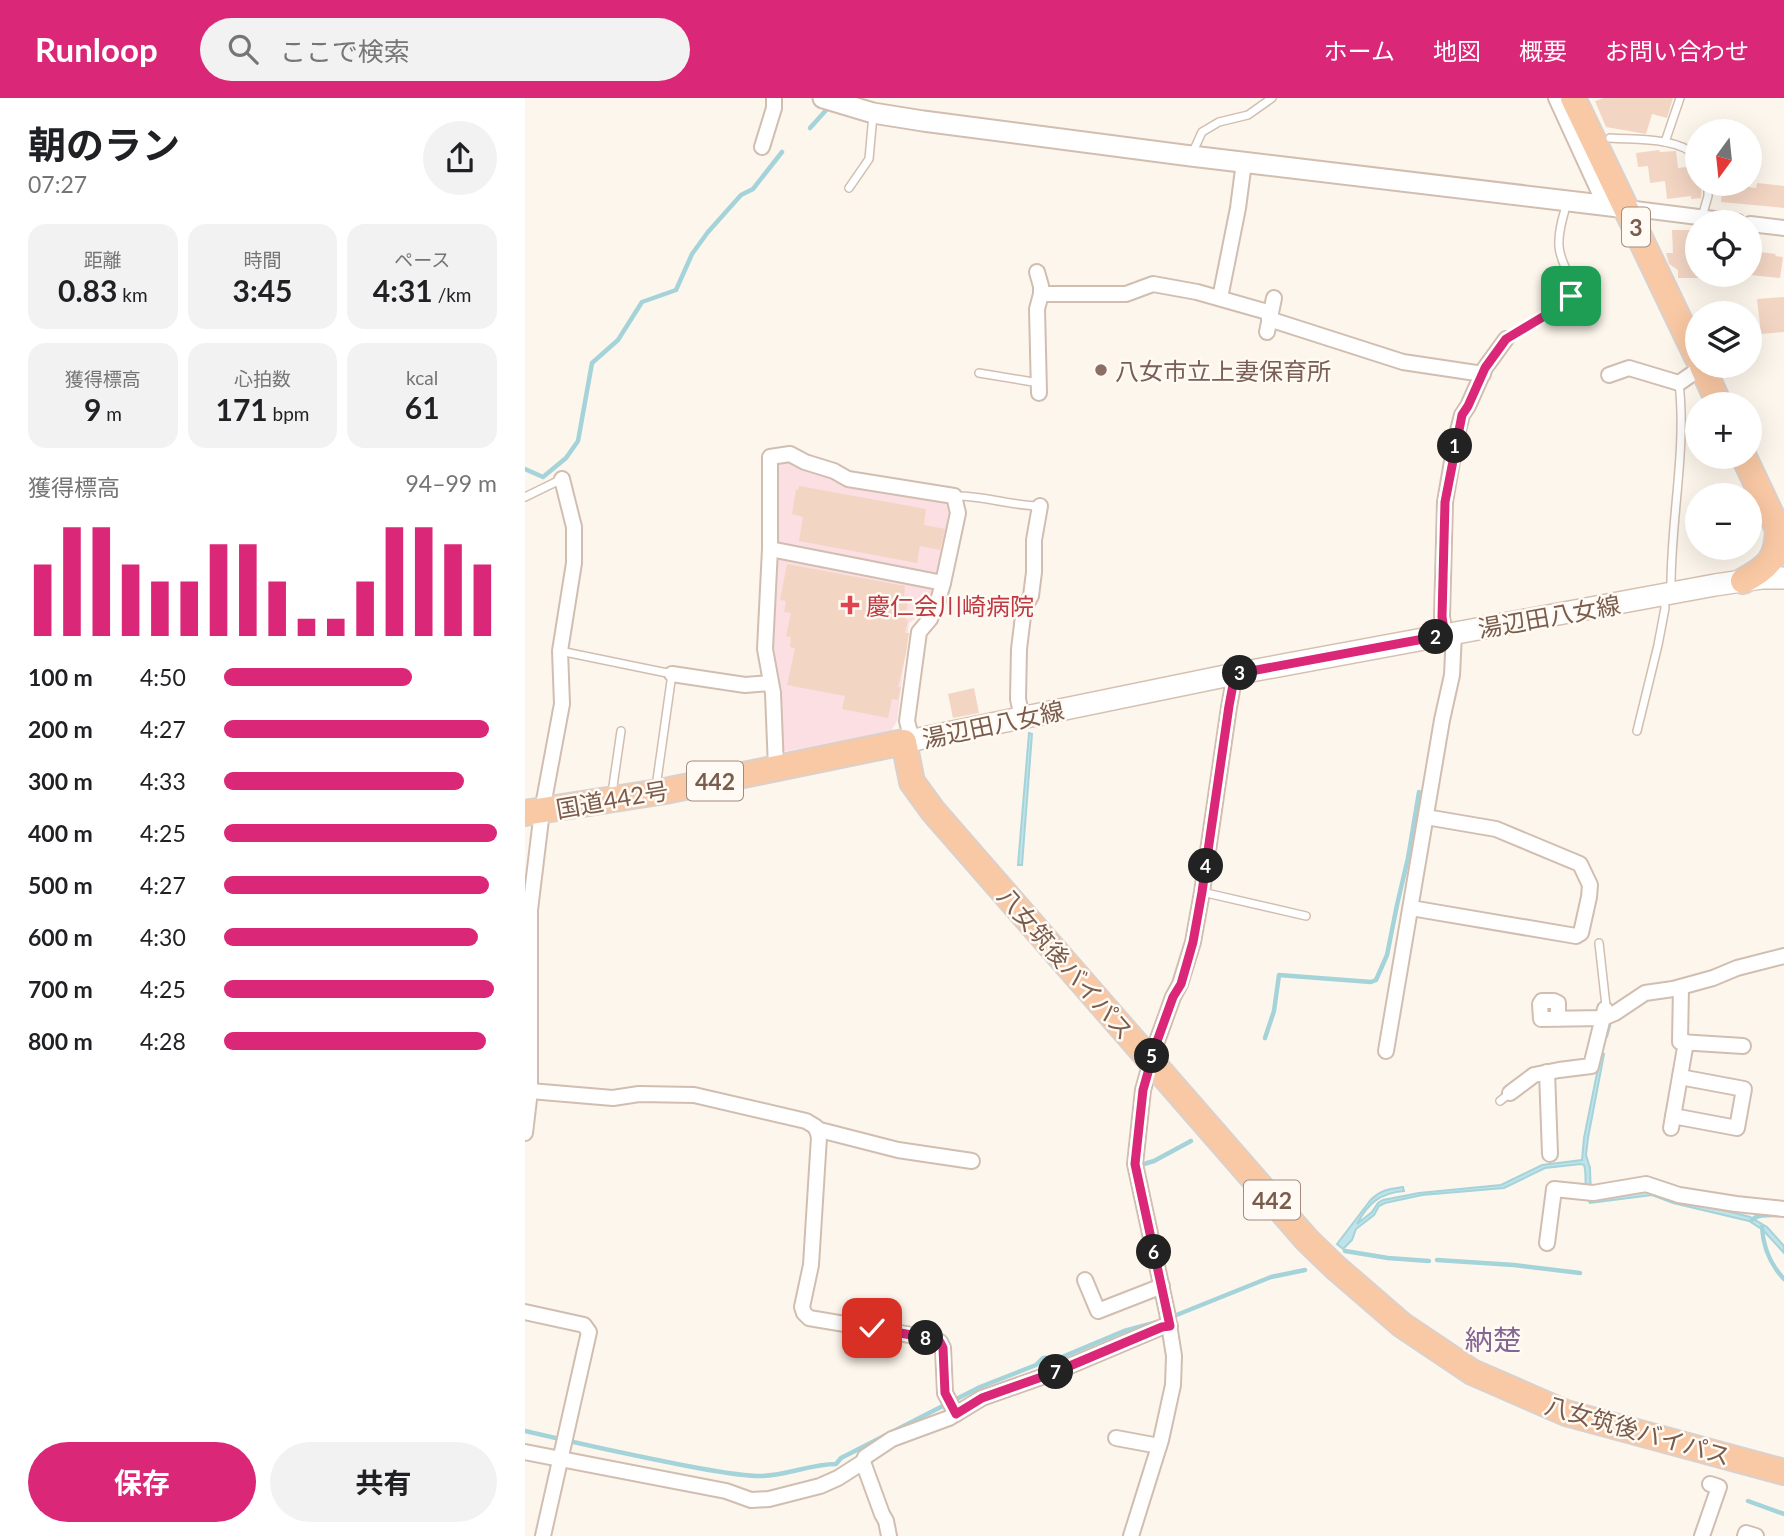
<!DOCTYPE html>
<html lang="ja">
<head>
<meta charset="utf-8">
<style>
  :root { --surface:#fff; --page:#f2f2f2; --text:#202124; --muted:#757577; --accent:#db2777 }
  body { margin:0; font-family:Lato,"Noto Sans JP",sans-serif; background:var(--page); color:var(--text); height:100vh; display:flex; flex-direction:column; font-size:26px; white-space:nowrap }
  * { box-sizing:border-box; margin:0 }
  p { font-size:23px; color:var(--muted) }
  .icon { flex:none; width:38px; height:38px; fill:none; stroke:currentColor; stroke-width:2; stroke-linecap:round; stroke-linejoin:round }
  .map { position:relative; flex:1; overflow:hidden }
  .drawer { display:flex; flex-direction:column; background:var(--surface); width:525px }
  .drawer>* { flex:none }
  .needle { width:46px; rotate:195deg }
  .controls { position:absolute; left:1160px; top:21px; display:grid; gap:14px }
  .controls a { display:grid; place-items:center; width:77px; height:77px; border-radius:50%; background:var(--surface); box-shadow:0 7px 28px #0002; font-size:35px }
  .pin { position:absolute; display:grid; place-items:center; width:60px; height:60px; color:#fff; margin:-30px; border-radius:14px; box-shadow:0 4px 10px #0006 }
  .km { position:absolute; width:35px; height:35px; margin:-18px; border-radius:50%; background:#222; color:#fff; font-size:19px; line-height:35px; text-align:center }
  .round { display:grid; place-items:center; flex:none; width:74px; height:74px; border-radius:37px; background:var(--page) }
  .headline { display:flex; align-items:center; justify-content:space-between; height:119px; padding:0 28px }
  h1 { font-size:38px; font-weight:700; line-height:52px }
  .metrics { display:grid; grid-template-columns:repeat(3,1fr); gap:10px; height:119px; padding:7px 28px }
  .metrics div { display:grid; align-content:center; border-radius:18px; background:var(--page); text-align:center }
  .metrics b { font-size:30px; font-weight:700 }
  .metrics small { font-size:19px; font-weight:400 }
  .metrics p { font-size:19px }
  .chart { height:196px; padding:14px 28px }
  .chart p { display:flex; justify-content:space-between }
  .chart svg { width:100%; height:126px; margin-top:7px; stroke:var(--accent); stroke-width:6 }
  .cta { display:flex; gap:14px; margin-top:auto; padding:14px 28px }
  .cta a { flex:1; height:80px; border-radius:42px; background:var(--accent); color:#fff; font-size:28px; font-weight:700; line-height:80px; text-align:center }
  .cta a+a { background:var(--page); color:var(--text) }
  ul { padding:0 28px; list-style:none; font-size:23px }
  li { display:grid; grid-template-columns:112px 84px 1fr; align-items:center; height:52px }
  li i { height:18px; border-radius:9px; background:var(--accent) }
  header { display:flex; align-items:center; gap:42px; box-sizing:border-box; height:98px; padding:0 35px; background:var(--accent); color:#fff }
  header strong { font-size:33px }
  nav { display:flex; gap:38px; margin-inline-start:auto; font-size:24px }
  .search { width:490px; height:63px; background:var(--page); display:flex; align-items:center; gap:18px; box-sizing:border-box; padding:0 24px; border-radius:38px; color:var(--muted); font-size:26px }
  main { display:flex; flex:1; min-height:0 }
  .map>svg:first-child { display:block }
  .medical { fill:#fbdfe3 }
  .water { fill:#bfe3e8; stroke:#a5d3da; stroke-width:2 }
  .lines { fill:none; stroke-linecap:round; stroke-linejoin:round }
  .stream { stroke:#a5d3da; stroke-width:4.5 }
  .building { fill:#f3d5c3 }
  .service-casing { stroke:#d1beb0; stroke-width:10 }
  .minor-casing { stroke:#d1beb0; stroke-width:18 }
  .tertiary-casing { stroke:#d1beb0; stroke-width:23 }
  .secondary-casing { stroke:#d6c0b0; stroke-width:24 }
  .trunk-casing { stroke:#dad1cd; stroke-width:28 }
  .service { stroke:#fff; stroke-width:7 }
  .minor { stroke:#fff; stroke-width:14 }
  .tertiary { stroke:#fff; stroke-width:19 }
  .secondary { stroke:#fff; stroke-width:21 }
  .trunk { stroke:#f9c8a4; stroke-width:24 }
  .route-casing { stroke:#fff; stroke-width:14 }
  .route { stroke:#db2777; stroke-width:9 }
  .education-dot { fill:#8d6e63; stroke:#fffaf3; stroke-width:2.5 }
  .health-dot { fill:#e0444e; stroke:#fffaf3; stroke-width:2.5 }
  .labels { text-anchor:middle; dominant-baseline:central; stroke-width:5; stroke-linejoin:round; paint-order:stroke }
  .shield { fill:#fffaf3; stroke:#a28b7f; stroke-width:2 }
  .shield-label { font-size:23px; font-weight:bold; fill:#7a5c4d }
  .education-label { font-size:24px; fill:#785e54; stroke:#fffaf3; text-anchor:start }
  .health-label { font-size:24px; fill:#be3a42; stroke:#fffaf3; text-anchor:start }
  .street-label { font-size:24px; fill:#7a5c4d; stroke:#fffaf3 }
  .quarter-label { font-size:28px; fill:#846695; stroke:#fffaf3 }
</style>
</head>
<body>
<header>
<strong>Runloop</strong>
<div class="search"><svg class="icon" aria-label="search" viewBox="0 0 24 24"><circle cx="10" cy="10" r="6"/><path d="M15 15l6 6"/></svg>ここで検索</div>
<nav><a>ホーム</a><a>地図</a><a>概要</a><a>お問い合わせ</a></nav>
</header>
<main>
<section class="drawer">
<div class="headline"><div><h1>朝のラン</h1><p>07:27</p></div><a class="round"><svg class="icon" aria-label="share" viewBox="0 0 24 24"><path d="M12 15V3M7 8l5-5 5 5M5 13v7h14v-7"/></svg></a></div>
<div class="metrics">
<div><p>距離</p><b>0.83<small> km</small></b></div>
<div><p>時間</p><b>3:45</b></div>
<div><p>ペース</p><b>4:31<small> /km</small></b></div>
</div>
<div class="metrics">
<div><p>獲得標高</p><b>9<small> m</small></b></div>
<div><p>心拍数</p><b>171<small> bpm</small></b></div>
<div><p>kcal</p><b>61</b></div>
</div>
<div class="chart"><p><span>獲得標高</span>94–99 m</p>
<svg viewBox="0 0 160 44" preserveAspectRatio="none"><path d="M5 44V19M15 44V6M25 44V6M35 44V19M45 44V25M55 44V25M65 44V12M75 44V12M85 44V25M95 44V38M105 44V38M115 44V25M125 44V6M135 44V6M145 44V12M155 44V19"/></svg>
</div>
<ul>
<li><b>100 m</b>4:50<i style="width:69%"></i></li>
<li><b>200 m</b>4:27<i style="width:97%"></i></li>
<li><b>300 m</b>4:33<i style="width:88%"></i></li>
<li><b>400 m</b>4:25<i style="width:100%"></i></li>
<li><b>500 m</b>4:27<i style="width:97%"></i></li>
<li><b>600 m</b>4:30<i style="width:93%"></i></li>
<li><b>700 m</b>4:25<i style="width:99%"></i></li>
<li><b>800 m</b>4:28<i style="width:96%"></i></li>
</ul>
<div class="cta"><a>保存</a><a>共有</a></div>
</section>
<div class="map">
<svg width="1259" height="1438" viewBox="0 0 1259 1438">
  <rect width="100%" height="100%" fill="#fdf6ec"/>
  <polygon class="medical" points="259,363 301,375 412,398 426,409 427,416 407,499 397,516 384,525 372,623 366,633 257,654 253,583 246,556 251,364"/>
  <g class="water">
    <polygon points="504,635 507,636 497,767 493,767"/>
    <path d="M 1076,955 L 1079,956 L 1063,1040 L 1061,1057 L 1065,1070 L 1066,1100 L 1123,1093 L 1225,1119 L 1242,1129 L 1259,1148 L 1259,1155 L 1238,1132 L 1224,1123 L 1148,1105 L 1127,1097 L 1065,1105 C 1057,1095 1063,1079 1059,1067 L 1056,1066 L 1020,1070 L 979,1090 L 897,1097 L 860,1105 L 854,1108 L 849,1117 L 831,1131 L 827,1142 L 818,1151 L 812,1146 L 844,1104 C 854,1092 864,1091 878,1089 L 879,1093 C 855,1095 843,1105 832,1126 L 847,1114 L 853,1105 L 858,1102 L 894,1095 L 976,1087 L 1017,1067 L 1057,1062 L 1059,1040 Z"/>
  </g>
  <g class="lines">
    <g class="stream">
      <polyline points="285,30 303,10 303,6"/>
      <polyline points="0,371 18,379 41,360 53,343 67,265 93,242 117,204 151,192 167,156 183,134 216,97 228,91 257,54"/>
      <polyline points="1081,938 1084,927"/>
      <polyline points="740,940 749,913 754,877 846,884 851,882 862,857 872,807 883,760 894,694"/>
      <polyline points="619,1066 629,1063 666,1043"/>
      <path d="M 1227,1122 C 1233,1116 1244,1117 1252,1117"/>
      <path d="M 1237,1129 C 1238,1148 1246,1167 1259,1181"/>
      <polyline points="820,1153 863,1160 904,1163"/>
      <polyline points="912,1162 989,1167 1055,1175"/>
      <polyline points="644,1220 746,1179 780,1172"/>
      <path d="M 0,1333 C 51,1345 101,1356 152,1366 C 178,1371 206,1377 232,1378 C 259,1379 284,1366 311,1366 L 316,1360 L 455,1289 L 511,1267 L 518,1260 L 537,1259 L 599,1233 L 636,1223"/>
      <polyline points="1223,1403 1259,1416"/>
    </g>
  </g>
  <g class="building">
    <polygon points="1079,0 1148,0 1142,20 1127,16 1121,36 1081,29 1070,3"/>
    <polygon points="1134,52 1135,54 1151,53 1153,70 1172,68 1172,86 1177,86 1176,100 1166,101 1166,98 1142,101 1140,83 1125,85 1123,68 1113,69 1111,55"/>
    <polygon points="1232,85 1259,88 1259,110 1196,104 1198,86 1231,90"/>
    <polygon points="1147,132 1171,132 1173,180 1153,180 1153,172 1144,166 1141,155 1148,155"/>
    <polygon points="1225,153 1251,156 1250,158 1258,159 1255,180 1225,177"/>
    <polygon points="1259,199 1259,234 1236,236 1232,201"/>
    <polygon points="274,388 401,411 399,427 420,431 415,452 395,448 392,465 274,443 278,419 267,416 271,391 273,392"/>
    <polygon points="262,466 380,488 379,498 384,499 380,521 383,522 380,535 384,535 381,556 373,589 376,589 373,602 367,601 363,620 317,611 320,598 262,587 270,550 265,549 266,539 261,538 266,515 259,514 261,503 255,502"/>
    <polygon points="449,590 454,615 428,620 423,596"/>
  </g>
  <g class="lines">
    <defs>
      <g id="service">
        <path d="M 1085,40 C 1113,42 1150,39 1172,58"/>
        <polyline points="1140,44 1155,0"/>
        <polyline points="666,58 677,34 694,24 723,17 747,0"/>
        <polyline points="324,90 344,61 348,17"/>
        <polyline points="1177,119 1183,98 1183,86"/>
        <path d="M 981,241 L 1041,205 C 1056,185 1035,170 1034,148 C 1033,134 1038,118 1042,105"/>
        <polyline points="454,275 514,285"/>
        <path d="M 429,398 C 458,397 486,408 515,408"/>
        <polyline points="0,399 37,381"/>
        <path d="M 1146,493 C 1145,425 1162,352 1154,285"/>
        <polyline points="35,553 147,576 132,682"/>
        <polyline points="1112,633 1133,547 1140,510 1139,500"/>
        <polyline points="90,698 88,688 96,633"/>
        <polyline points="677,794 781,818"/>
        <polyline points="1074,845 1081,908"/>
        <polyline points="975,1003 985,995"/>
      </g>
      <g id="minor">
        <polyline points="1031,0 1080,107"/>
        <polyline points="237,49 249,10 249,0"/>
        <polyline points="1102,110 1213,124"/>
        <polyline points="1225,126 1259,130"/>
        <polyline points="512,174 516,188 516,196 512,211 514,295"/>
        <polyline points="516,196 601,196 628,186 672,194 746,215"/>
        <polyline points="695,200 713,110 719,64"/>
        <polyline points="744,221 878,264 958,276"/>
        <polyline points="742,234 749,200"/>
        <polyline points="1084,277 1104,270 1154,285 1177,269"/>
        <polyline points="245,451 418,485"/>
        <polyline points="920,537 917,519 920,404 931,340 937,317 943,308 960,270 981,241"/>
        <polyline points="147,576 220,587 245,585"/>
        <polyline points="497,620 493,601 494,551 499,510 506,498 509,474 509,442 515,408"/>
        <polyline points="251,670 248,595 240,551 245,451 245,359 265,356 280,364 309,373 323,381 429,398 433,415 418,485 413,503 405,521 394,534 382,623 387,642"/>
        <polyline points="886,810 1051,838 1056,835 1064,799 1065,787 1055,766 971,731 901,719"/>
        <polyline points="1156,889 1155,944 1218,948"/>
        <polyline points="1033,921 1033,905 1029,903 1017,903 1015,906 1016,921 1078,920 1090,915 1120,895 1148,891 1188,880 1212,870 1259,858"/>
        <polyline points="861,953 917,622 927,577 929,535"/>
        <polyline points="1022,974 1025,1056"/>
        <polyline points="5,993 88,1000 114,996 169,997 281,1023 291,1029 294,1039 286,1167 277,1209 279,1215 284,1220 409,1241 415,1244 418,1250 420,1295 431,1316"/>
        <polyline points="985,995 1009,977 1034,972 1066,968 1080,911"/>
        <polyline points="1148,1018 1212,1030 1219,991 1155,979"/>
        <polyline points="1146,1030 1161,944"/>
        <polyline points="291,1031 373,1052 447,1063"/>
        <polyline points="0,1035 5,993 5,812 17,713 37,606 35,553 49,465 49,429 37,381"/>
        <polyline points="1022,1145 1029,1091 1068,1095 1121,1086 1154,1097 1211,1106 1259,1111"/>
        <polyline points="560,1182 573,1213 637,1188"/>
        <polyline points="0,1214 59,1227 64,1234 18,1438"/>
        <polyline points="591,1340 634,1348"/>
        <polyline points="0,1354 201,1393 226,1402 244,1401 295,1388 313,1380 338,1364 340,1359 367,1341 424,1320 457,1300 528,1275 637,1229 645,1228"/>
        <polyline points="338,1364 357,1416 361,1423 364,1438"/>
        <polyline points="606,1438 636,1342 648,1287 649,1258 642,1214 610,1066 618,992 631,946 648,899 655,886 668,844 677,794 704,609 710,576"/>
        <polyline points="1177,1438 1194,1389 1185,1386"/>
        <polyline points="1220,1438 1221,1435 1231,1438"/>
      </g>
      <polyline id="tertiary" points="298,0 348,15 398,23 666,58 1102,110"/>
      <polyline id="secondary" points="379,644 710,576 1190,487 1237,480 1259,480"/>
      <g id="trunk">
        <polyline points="1048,0 1172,259"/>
        <polyline points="1177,268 1194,306"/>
        <polyline points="1219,359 1259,444"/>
        <path d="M 1218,483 C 1243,469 1252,462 1253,432"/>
        <polyline points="0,715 140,693 379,644 387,684 408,713 782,1142 811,1170 877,1227 947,1274 1041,1315 1259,1374"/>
      </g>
    </defs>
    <use href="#service" class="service-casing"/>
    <use href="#minor" class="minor-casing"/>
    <use href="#tertiary" class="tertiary-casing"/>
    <use href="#secondary" class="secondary-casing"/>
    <use href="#trunk" class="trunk-casing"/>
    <use href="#service" class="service"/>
    <use href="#minor" class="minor"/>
    <use href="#tertiary" class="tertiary"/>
    <use href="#secondary" class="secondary"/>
    <use href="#trunk" class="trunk"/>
  </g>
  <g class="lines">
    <defs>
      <polyline id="route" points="347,1230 409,1241 415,1244 418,1250 420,1295 431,1316 457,1300 528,1275 637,1229 645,1228 610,1066 618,992 631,946 648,899 656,886 668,844 677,794 704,608 710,576 920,537 917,519 920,404 937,317 943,308 960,270 981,241 1041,205 1046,198"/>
    </defs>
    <use href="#route" class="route-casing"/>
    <use href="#route" class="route"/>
  </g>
  <circle class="education-dot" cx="576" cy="272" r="7"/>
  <path class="health-dot" d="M321.5 496.5h7v7h7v7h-7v7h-7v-7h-7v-7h7z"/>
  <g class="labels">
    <g class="shield">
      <rect x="1097" y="109.5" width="28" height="39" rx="5"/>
      <rect x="162" y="663.5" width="56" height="39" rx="5"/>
      <rect x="719" y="1082.5" width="56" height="39" rx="5"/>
    </g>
    <g class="shield-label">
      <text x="1111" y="129">3</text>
      <text x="190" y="683">442</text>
      <text x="747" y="1102">442</text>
    </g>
    <g class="education-label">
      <text x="590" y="272">八女市立上妻保育所</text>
    </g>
    <g class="health-label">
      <text x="341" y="507">慶仁会川崎病院</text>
    </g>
    <g class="street-label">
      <text transform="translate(1024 518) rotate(-10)">湯辺田八女線</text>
      <text transform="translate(468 626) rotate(-12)">湯辺田八女線</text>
      <text transform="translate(87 701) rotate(-10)">国道442号</text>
      <text transform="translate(541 865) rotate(49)">八女筑後バイパス</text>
      <text transform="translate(1113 1332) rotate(16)">八女筑後バイパス</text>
    </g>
    <g class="quarter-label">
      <text x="968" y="1241">納楚</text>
    </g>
  </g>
</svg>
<div class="controls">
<a><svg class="needle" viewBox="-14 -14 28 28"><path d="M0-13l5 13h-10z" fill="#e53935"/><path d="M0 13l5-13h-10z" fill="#757577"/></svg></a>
<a><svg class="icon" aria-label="locate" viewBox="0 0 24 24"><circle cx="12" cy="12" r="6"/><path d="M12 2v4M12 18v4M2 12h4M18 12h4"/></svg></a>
<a><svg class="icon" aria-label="layers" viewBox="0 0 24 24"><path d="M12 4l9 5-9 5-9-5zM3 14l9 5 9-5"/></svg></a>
<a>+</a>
<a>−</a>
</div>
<div class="pin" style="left:1046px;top:198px;background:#1e9e55"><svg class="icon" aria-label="arrive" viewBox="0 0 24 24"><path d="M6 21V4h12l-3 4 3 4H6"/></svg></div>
<div class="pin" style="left:347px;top:1230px;background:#d93025"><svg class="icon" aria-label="check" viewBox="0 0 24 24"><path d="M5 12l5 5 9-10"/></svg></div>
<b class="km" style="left:930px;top:348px">1</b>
<b class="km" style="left:911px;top:539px">2</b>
<b class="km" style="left:715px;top:575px">3</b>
<b class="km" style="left:681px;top:768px">4</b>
<b class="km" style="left:627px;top:958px">5</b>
<b class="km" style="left:629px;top:1154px">6</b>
<b class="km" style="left:531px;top:1274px">7</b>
<b class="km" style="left:401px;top:1240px">8</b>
</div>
</main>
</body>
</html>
